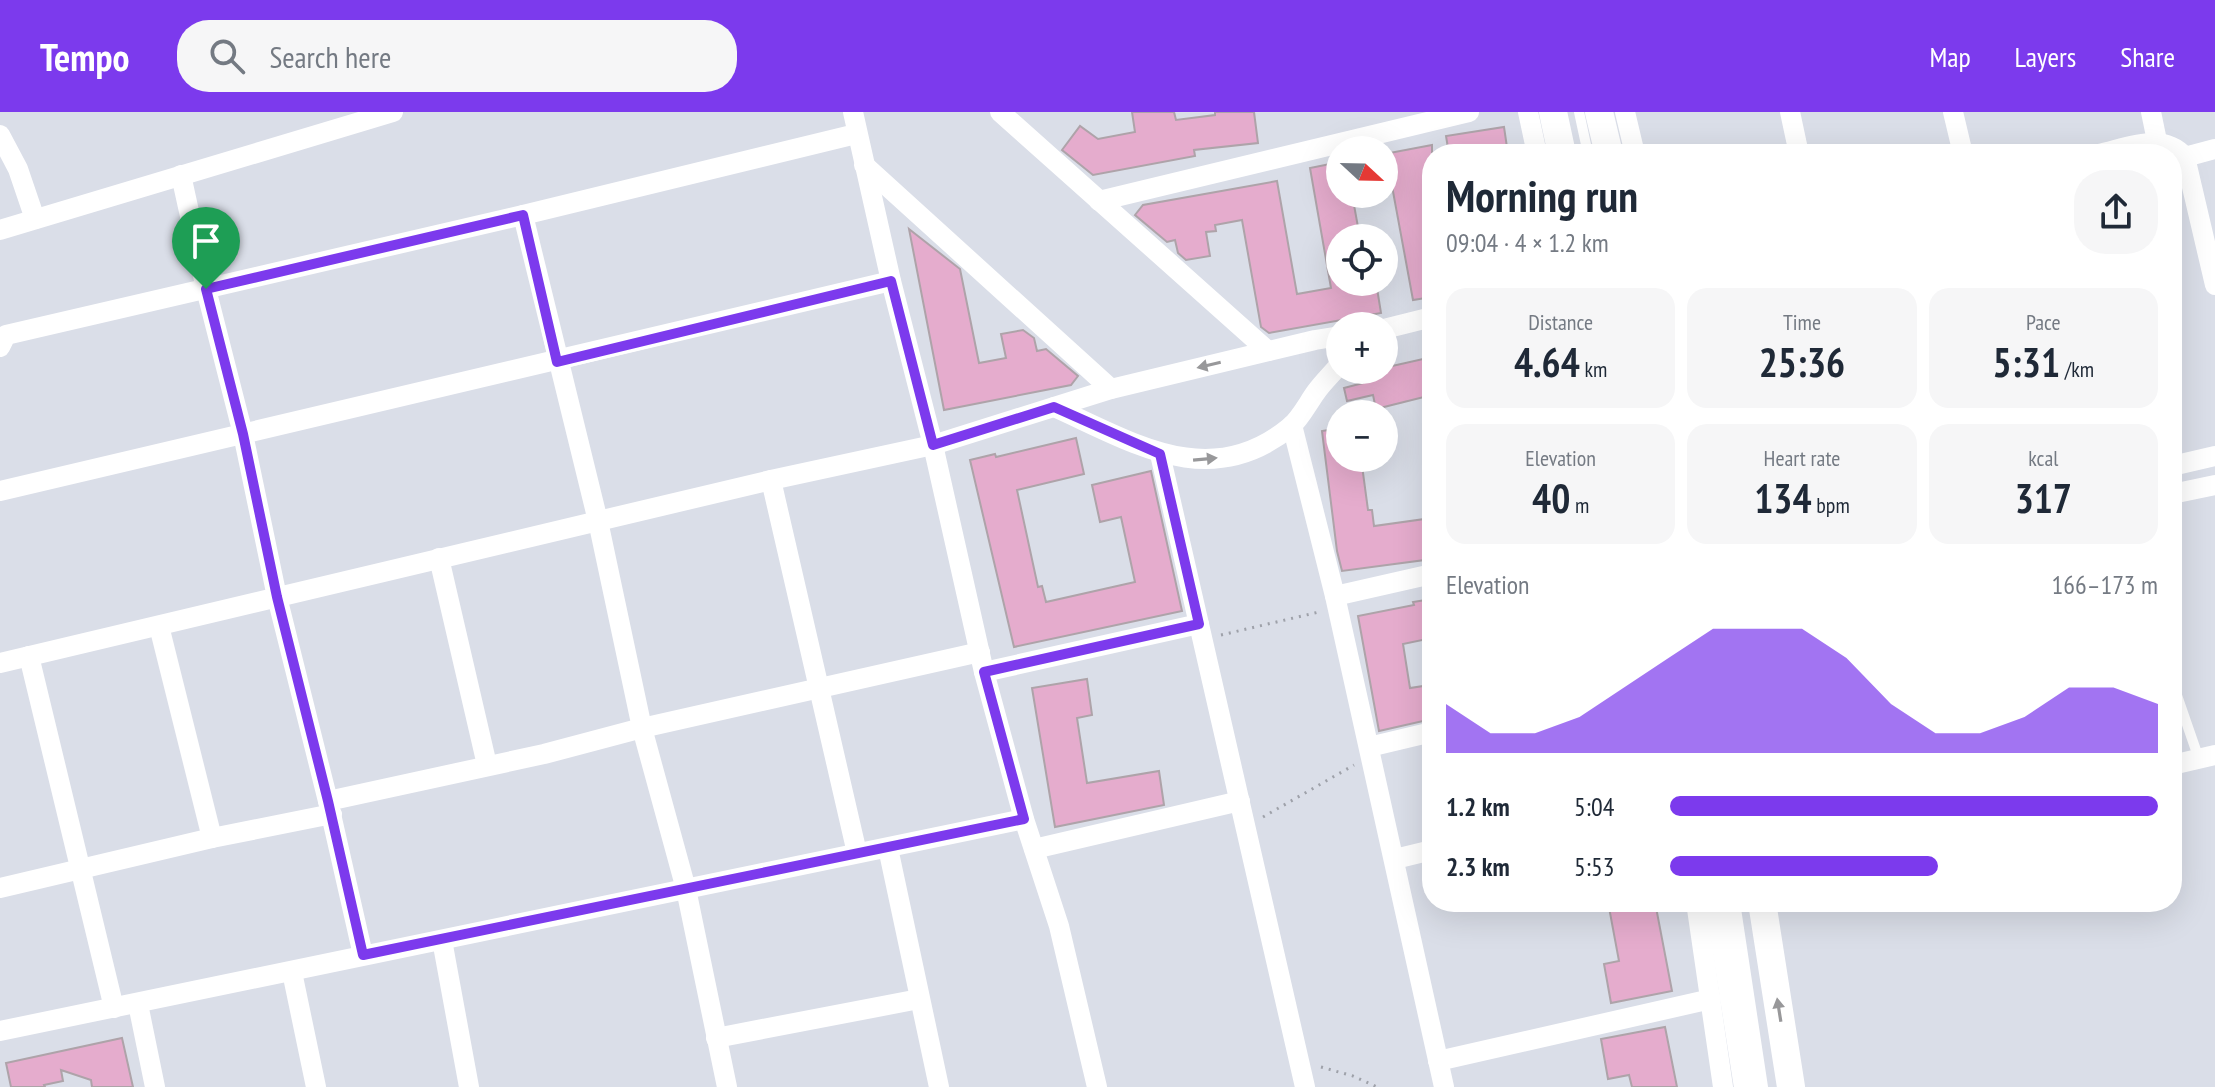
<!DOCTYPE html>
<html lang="en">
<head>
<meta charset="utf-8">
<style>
  :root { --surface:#fff; --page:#f6f6f7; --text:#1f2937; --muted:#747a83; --accent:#7c3aed }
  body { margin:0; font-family:"PT Sans Narrow",sans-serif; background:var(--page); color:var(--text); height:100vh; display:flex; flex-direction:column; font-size:30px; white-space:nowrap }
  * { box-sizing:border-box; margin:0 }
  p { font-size:26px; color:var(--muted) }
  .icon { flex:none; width:44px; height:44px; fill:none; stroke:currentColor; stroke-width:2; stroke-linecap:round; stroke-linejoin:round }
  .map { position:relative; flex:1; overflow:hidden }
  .panel { position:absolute; left:1422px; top:32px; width:760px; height:768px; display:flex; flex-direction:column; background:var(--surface); border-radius:32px; box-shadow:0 8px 32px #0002 }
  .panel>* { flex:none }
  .needle { width:52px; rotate:112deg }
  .fabs { position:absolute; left:1326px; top:24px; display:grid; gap:16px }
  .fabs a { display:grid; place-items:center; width:72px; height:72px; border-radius:50%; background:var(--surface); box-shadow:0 8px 32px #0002; font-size:40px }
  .pin { position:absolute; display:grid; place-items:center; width:68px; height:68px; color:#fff; margin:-82px -34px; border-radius:50% 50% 50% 0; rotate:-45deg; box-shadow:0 0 8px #0007 }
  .pin .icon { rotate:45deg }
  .round { display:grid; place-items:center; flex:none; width:84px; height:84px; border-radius:32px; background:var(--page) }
  .summary { display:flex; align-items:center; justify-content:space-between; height:136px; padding:0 24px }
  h1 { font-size:44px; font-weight:800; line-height:60px }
  .stats { display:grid; grid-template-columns:repeat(3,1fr); gap:12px; height:136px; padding:8px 24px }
  .stats div { display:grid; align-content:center; border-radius:20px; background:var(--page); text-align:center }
  .stats b { font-size:40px; font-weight:800 }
  .stats small { font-size:22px; font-weight:400 }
  .stats p { font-size:22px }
  .chart { height:224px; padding:16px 24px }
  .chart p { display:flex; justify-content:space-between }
  .chart svg { width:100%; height:144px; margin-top:8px; fill:var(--accent); opacity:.7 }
  ul { padding:0 24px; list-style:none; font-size:26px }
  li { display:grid; grid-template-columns:128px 96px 1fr; align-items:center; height:60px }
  li i { height:20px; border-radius:10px; background:var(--accent) }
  header { display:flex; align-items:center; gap:48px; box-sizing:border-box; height:112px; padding:0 40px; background:var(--accent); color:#fff }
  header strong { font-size:38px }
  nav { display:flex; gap:44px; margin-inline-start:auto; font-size:28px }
  .search { width:560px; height:72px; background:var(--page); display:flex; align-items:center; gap:20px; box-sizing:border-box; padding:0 28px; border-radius:32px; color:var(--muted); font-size:30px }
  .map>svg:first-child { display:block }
  .building { fill:#e5accd; stroke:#aea3a9; stroke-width:2 }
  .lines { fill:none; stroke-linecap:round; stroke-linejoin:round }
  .path { stroke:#9ea1a9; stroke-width:3; stroke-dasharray:2 6; stroke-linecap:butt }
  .lane { stroke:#fff; stroke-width:10 }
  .street { stroke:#fff; stroke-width:20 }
  .secondary { stroke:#fff; stroke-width:28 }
  .oneway { fill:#98989a }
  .route-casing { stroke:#fff; stroke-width:16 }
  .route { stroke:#7c3aed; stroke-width:10 }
</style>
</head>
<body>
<header>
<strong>Tempo</strong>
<div class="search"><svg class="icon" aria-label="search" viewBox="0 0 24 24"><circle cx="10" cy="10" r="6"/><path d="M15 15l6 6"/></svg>Search here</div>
<nav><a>Map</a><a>Layers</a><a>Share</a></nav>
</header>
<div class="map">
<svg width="2215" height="975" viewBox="0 0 2215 975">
  <rect width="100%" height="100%" fill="#dadee8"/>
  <g class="building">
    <polygon points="1132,0 1174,0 1176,8 1215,3 1215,0 1254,0 1258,31 1194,38 1195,44 1093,63 1062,38 1080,14 1098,27 1135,20"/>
    <polygon points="1504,15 1508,42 1449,42 1446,24"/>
    <polygon points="1432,33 1432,62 1429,65 1432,83 1432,185 1413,188 1392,74 1384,76 1384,42"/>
    <polygon points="1340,50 1340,82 1352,82 1360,126 1340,126 1340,170 1376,170 1381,201 1269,221 1261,215 1242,108 1215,113 1216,119 1206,120 1210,144 1186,148 1178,141 1175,128 1167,130 1135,103 1143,93 1277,69 1297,182 1331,176 1310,56"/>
    <polygon points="909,117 960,157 979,251 1006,246 1001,222 1023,218 1034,226 1037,239 1046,237 1078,264 1071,273 944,298"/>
    <polygon points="1432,245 1432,283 1376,297 1373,283 1347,289 1344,276 1363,271 1361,261"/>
    <polygon points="1340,316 1340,346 1361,346 1368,398 1372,398 1374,414 1432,406 1432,447 1342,459 1337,439 1322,319"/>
    <polygon points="1076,326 1084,362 1017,378 1038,475 1042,474 1046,490 1135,470 1121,405 1100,410 1092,373 1151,359 1182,499 1014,535 970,348 995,342 996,345"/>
    <polygon points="1432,487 1432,526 1403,532 1410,576 1430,573 1432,607 1379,619 1358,504 1414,493 1413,490"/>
    <polygon points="1087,567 1092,603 1077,606 1087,671 1159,659 1164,693 1055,715 1032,576"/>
    <polygon points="1608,790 1655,790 1672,879 1611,891 1604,852 1619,849"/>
    <polygon points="1665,915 1677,975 1632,975 1629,963 1608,967 1601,927"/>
    <polygon points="122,926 133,975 92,975 91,968 61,958 63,969 44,973 45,975 11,975 6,951"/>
  </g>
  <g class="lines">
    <g class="path">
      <polyline points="1221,523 1319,500"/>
      <polyline points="1263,705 1354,653"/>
      <polyline points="1321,955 1353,964 1377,975"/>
    </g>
    <g class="lane">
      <polyline points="1579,0 1588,42"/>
      <polyline points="2172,569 2199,647"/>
      <polyline points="1735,790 1763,975"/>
    </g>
    <g class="street">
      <polyline points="853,0 891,169 933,333 984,560 1024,707 1059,814 1097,975"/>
      <polyline points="1000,0 1268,239"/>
      <polyline points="1528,0 1537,42"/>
      <polyline points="1625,0 1635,42"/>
      <polyline points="1790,0 1799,42"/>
      <polyline points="1953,0 1963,42"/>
      <polyline points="2151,0 2157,29"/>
      <polyline points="0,23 18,57 35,107"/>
      <path d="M 2098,42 C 2127,36 2163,19 2185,45 L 2215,37"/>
      <polyline points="2185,45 2215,173"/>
      <polyline points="864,53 1111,277"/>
      <polyline points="181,63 206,177 243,322 277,485 328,689 363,843"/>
      <polyline points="1099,89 1469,0"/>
      <polyline points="523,103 598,409 642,616 686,777 727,975"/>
      <polyline points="0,118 393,0"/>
      <polyline points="1384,217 1432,205"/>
      <polyline points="0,235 6,223 523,103 856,22"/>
      <path d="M 1054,295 C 1132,330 1210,381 1290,315 C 1300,307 1308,291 1316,280 C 1323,270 1332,262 1340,252"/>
      <polyline points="1292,313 1335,484 1444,975"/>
      <polyline points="1160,342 1305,975"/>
      <polyline points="2172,354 2215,344"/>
      <polyline points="771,368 857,741"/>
      <polyline points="0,379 891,169"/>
      <polyline points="2172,382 2215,373"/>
      <polyline points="439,446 487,653"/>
      <polyline points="1335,484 1432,462"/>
      <polyline points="159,514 212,726"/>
      <polyline points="29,544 114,896"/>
      <polyline points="0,551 771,368 933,333 1111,277 1315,228 1340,224"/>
      <polyline points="984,560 1199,512"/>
      <polyline points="1369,635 1432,620"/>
      <polyline points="2172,653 2215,643"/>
      <polyline points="328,689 544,642 642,616 980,540"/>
      <polyline points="888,736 939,975"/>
      <polyline points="1034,737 1240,689"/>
      <polyline points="1395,747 1432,738"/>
      <polyline points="0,776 212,726 332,702"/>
      <polyline points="1696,790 1723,975"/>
      <polyline points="442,828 469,975"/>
      <polyline points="292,860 316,975"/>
      <polyline points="138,892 155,975"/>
      <polyline points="0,919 1024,707"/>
      <polyline points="716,926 919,887"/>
      <polyline points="1438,949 1711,887"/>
    </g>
    <g class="secondary">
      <polyline points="1553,0 1562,42"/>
      <polyline points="1599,0 1609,42"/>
      <polyline points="1719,790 1748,975"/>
      <polyline points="1762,790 1791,975"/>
    </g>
  </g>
  <defs><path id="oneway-solid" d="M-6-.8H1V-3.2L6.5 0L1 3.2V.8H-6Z" transform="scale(2)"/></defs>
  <g class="oneway">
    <use href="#oneway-solid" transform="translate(1209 253) rotate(167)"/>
    <use href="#oneway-solid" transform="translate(1205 347) rotate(-5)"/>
    <use href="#oneway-solid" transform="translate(1779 898) rotate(-99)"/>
  </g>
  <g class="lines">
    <defs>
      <polygon id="route" points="523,103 557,250 891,169 933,333 1054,295 1160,342 1199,512 984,560 1024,707 363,843 328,689 277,485 243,322 206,177"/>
    </defs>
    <use href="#route" class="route-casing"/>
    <use href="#route" class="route"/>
  </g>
</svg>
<div class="fabs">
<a><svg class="needle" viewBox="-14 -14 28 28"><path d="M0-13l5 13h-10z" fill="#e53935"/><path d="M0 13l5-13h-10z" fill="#747a83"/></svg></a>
<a><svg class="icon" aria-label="locate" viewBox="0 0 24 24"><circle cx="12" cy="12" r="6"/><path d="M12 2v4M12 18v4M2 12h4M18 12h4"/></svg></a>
<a>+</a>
<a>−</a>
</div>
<div class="pin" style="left:206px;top:177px;background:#1e9e55"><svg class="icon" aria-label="arrive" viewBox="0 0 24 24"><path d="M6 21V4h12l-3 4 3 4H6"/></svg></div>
<section class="panel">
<div class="summary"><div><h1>Morning run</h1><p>09:04 · 4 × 1.2 km</p></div><a class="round"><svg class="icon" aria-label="share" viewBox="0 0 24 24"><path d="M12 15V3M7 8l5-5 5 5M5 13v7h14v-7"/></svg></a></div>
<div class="stats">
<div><p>Distance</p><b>4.64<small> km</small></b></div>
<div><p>Time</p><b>25:36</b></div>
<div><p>Pace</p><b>5:31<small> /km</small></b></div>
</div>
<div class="stats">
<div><p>Elevation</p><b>40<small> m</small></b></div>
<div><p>Heart rate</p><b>134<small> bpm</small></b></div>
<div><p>kcal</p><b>317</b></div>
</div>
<div class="chart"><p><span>Elevation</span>166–173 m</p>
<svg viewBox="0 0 160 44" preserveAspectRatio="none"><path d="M0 44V29L10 38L20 38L30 33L40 24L50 15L60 6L70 6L80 6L90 15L100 29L110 38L120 38L130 33L140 24L150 24L160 29V44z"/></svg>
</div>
<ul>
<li><b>1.2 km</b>5:04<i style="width:100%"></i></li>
<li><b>2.3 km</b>5:53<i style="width:55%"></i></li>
</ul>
</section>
</div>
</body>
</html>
